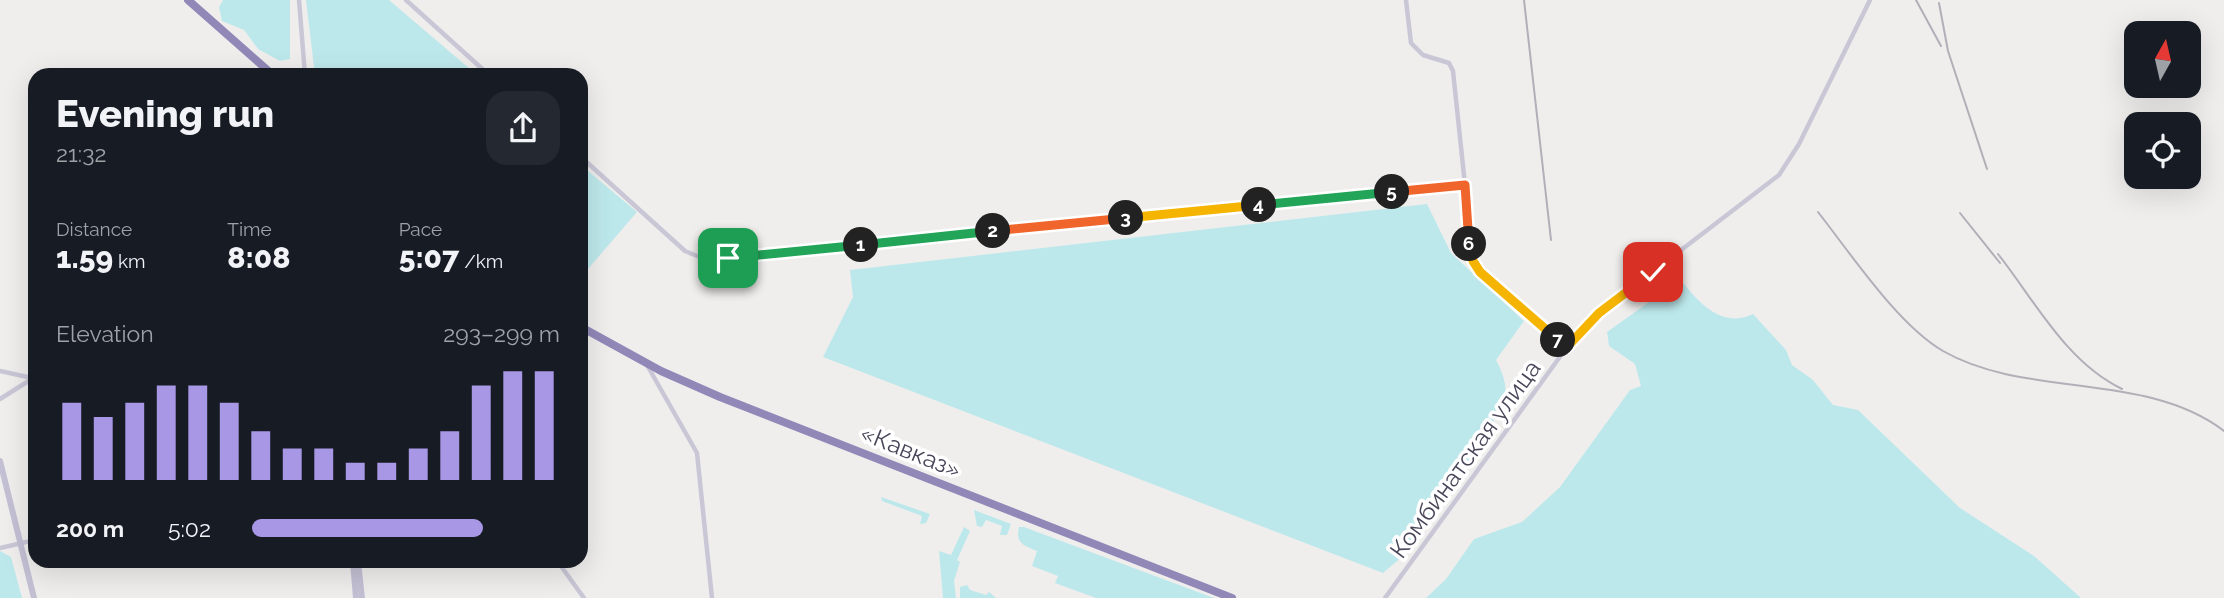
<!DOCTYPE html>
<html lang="en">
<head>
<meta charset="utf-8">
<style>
  :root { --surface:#171b24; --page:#242831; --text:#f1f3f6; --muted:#9ea1a6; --accent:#a897e5 }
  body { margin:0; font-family:Raleway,sans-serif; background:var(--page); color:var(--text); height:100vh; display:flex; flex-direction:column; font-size:26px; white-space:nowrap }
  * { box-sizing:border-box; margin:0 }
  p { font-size:23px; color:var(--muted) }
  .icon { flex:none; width:38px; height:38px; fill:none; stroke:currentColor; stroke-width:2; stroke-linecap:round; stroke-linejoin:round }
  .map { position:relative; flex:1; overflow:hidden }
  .drawer { position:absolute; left:28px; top:68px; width:560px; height:500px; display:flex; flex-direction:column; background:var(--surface); border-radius:21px; box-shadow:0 7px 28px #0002 }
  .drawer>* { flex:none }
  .needle { width:46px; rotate:8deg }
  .fabs { position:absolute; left:2124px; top:21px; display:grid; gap:14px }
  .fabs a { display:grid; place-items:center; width:77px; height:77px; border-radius:14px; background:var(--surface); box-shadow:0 7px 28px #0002; font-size:35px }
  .pin { position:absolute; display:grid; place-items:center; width:60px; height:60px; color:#fff; margin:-30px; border-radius:14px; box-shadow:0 4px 10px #0006 }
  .km { position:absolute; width:35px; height:35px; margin:-18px; border-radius:50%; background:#222; color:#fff; font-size:19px; line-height:35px; text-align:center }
  .round { display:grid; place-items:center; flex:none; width:74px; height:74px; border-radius:21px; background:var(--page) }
  .overview { display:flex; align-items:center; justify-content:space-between; height:119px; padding:0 28px }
  h1 { font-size:38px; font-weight:800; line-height:52px }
  .stats { display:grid; grid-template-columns:repeat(3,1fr); gap:10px; height:119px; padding:7px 28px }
  .stats div { display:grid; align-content:center }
  .stats b { font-size:30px; font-weight:800 }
  .stats small { font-size:19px; font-weight:400 }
  .stats p { font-size:19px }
  .chart { height:196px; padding:14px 28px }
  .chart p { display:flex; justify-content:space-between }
  .chart svg { width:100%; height:126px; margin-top:7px; stroke:var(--accent); stroke-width:6 }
  ul { padding:0 28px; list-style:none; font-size:23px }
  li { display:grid; grid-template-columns:112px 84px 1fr; align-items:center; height:52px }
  li i { height:18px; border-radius:9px; background:var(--accent) }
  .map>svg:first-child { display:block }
  .green { fill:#bde8eb }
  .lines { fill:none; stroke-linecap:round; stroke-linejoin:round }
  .street { stroke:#c9c7d6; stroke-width:4.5 }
  .secondary { stroke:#c4c0d4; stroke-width:6 }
  .highway { stroke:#9188b8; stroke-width:8 }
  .rail { stroke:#b1afb7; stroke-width:2 }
  .split-1-casing { stroke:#fff; stroke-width:14 }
  .split-2-casing { stroke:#fff; stroke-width:14 }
  .split-3-casing { stroke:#fff; stroke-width:14 }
  .split-4-casing { stroke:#fff; stroke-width:14 }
  .split-5-casing { stroke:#fff; stroke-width:14 }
  .split-6-casing { stroke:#fff; stroke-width:14 }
  .split-7-casing { stroke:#fff; stroke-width:14 }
  .split-8-casing { stroke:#fff; stroke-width:14 }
  .split-1 { stroke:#22a559; stroke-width:9 }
  .split-2 { stroke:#22a559; stroke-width:9 }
  .split-3 { stroke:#f0652b; stroke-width:9 }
  .split-4 { stroke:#f5b400; stroke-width:9 }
  .split-5 { stroke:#22a559; stroke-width:9 }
  .split-6 { stroke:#f0652b; stroke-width:9 }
  .split-7 { stroke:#f5b400; stroke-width:9 }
  .split-8 { stroke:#f5b400; stroke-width:9 }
  .labels { text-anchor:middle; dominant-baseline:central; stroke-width:7; stroke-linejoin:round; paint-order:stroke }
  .street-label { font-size:24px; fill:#494659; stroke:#fff }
</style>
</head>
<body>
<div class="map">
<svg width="2224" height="598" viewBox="0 0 2224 598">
  <rect width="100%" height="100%" fill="#efeeed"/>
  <g class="green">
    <polygon points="223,0 290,0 290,59 280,61 258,49 244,30 222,21 219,7"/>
    <polygon points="306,0 389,0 477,75 315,75"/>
    <polygon points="581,165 637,212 581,277"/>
    <path d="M 1427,204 L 1451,253 L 1524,321 L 1496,360 C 1514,394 1505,407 1482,436 L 1477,431 L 1468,444 L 1475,452 L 1410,550 L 1383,573 L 823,357 L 853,297 L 850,270 Z"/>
    <path d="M 1677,275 C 1696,299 1719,330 1753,314 L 1786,350 L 1792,365 L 1813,380 L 1833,405 L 1858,410 L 1960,508 L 2034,556 L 2081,598 L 1426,598 L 1446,579 L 1474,539 L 1522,522 L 1560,487 L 1630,390 L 1641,386 L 1635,364 L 1609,346 L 1607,332 L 1656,297 Z"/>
    <polygon points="881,497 930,514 926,523 920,524 922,516 882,501"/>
    <polygon points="974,510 1011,524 1007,535 1000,535 1002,526 986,520 982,527 977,526"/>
    <polygon points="964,527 970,531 957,560 960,562 954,581 956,598 943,598 939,551 951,555"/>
    <path d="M 1019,527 L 1024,527 L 1214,598 L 1096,598 L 1055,583 L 1058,576 L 1032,566 L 1037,551 C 1024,545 1015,544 1019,527 Z"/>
    <polygon points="0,551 11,557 22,598 0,598"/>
    <polygon points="967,585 970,590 986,595 989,592 996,598 960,598 960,587"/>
  </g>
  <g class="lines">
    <g class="street">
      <polyline points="299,0 305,75"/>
      <polyline points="406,0 489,75"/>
      <polyline points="1406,0 1411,43 1423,55 1449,63 1453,71 1473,261 1480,272 1567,347"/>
      <polyline points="581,157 685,251 702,258 728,258 1465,185"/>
      <polyline points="647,365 697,453 712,598"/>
      <polyline points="0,371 32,378"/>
      <polyline points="0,399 35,377"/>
      <polyline points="0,548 35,540"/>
      <polyline points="558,562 584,598"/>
      <polyline points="1385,598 1567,347 1599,313 1779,175 1799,144 1870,0"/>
    </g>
    <g class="secondary">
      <polyline points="0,461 34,598"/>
      <polyline points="353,562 356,598"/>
      <polyline points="358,562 362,598"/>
    </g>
    <g class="highway">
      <polyline points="188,0 273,75"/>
      <polyline points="581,327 661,371 720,397 1232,598"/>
    </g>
    <g class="rail">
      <polyline points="1524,0 1551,240"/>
      <polyline points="1916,0 1941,46"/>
      <polyline points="1939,3 1948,51 1987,169"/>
      <path d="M 1818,212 C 1851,254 1898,325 1943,351 C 2027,399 2146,371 2224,431"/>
      <polyline points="1960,213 2000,263"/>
      <path d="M 1998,254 C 2035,301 2066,362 2122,389"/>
    </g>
  </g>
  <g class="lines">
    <defs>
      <polyline id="split-1" points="728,258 861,245"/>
      <polyline id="split-2" points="861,245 993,231"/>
      <polyline id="split-3" points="993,231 1126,218"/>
      <polyline id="split-4" points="1126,218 1259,205"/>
      <polyline id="split-5" points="1259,205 1392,192"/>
      <polyline id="split-6" points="1392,192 1465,185 1469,244"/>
      <polyline id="split-7" points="1469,244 1473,261 1480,272 1558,340"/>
      <polyline id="split-8" points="1558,340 1567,347 1599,313 1653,272"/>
    </defs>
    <use href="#split-1" class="split-1-casing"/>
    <use href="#split-2" class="split-2-casing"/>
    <use href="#split-3" class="split-3-casing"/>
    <use href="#split-4" class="split-4-casing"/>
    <use href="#split-5" class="split-5-casing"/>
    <use href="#split-6" class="split-6-casing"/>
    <use href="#split-7" class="split-7-casing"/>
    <use href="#split-8" class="split-8-casing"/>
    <use href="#split-1" class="split-1"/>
    <use href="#split-2" class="split-2"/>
    <use href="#split-3" class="split-3"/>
    <use href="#split-4" class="split-4"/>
    <use href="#split-5" class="split-5"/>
    <use href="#split-6" class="split-6"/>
    <use href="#split-7" class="split-7"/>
    <use href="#split-8" class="split-8"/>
  </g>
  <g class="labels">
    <g class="street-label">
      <text transform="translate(911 451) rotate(22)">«Кавказ»</text>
      <text transform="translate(1465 459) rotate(-54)">Комбинатская улица</text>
    </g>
  </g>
</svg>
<div class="fabs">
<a><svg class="needle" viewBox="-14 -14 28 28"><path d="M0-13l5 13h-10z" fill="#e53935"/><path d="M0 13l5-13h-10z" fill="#9ea1a6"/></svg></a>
<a><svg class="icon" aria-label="locate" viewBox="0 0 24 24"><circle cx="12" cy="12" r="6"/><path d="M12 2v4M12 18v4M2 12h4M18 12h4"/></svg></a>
</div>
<div class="pin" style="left:728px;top:258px;background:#1e9e55"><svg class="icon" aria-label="arrive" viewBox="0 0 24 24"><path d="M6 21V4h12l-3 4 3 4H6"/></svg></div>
<div class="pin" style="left:1653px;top:272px;background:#d93025"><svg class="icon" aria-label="check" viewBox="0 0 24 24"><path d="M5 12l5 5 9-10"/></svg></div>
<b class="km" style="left:861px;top:245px">1</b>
<b class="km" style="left:993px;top:231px">2</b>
<b class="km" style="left:1126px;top:218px">3</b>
<b class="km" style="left:1259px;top:205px">4</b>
<b class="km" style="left:1392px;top:192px">5</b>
<b class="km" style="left:1469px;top:244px">6</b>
<b class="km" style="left:1558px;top:340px">7</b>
<section class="drawer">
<div class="overview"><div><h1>Evening run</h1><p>21:32</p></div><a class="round"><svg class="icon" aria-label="share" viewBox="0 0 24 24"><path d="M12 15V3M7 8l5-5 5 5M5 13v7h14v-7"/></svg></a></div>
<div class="stats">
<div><p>Distance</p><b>1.59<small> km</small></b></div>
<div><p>Time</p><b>8:08</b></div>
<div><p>Pace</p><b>5:07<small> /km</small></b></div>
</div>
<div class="chart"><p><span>Elevation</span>293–299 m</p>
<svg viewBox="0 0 160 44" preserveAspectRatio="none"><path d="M5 44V17M15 44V22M25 44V17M35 44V11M45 44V11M55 44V17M65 44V27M75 44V33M85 44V33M95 44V38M105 44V38M115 44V33M125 44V27M135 44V11M145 44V6M155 44V6"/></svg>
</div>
<ul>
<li><b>200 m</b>5:02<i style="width:75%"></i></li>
</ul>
</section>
</div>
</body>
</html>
